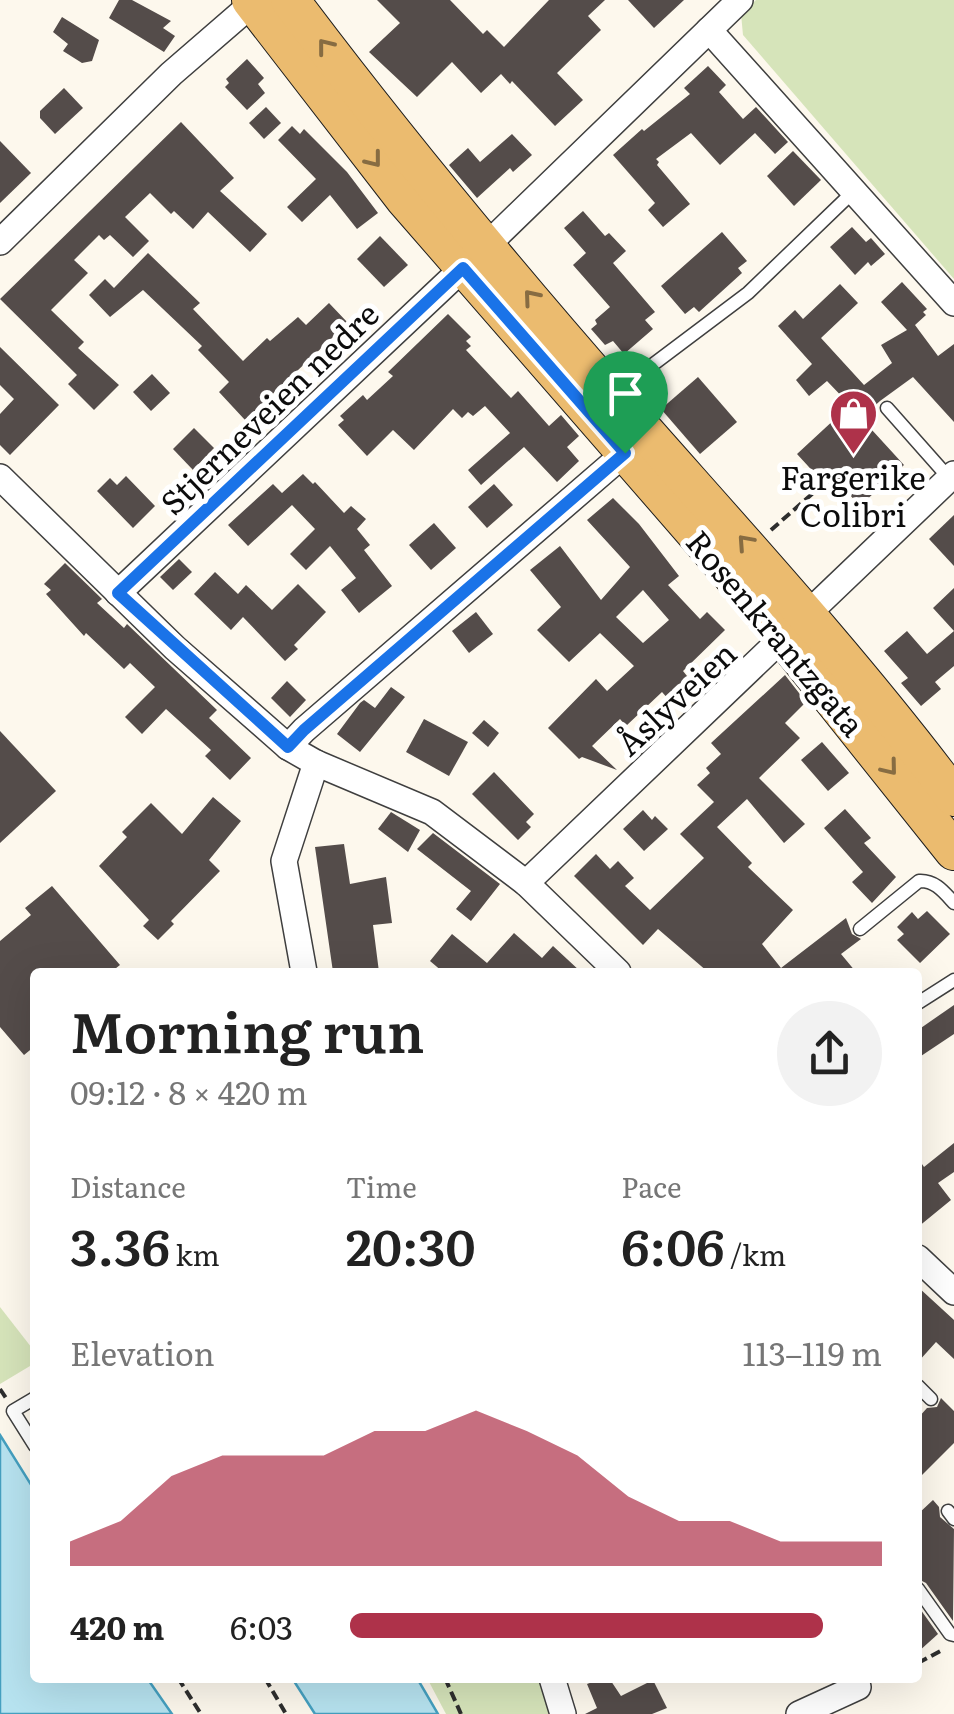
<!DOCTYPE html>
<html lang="en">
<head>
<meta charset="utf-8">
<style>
  :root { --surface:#fff; --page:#f2f2f2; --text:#222; --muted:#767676; --accent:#ae324a }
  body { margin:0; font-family:Literata,serif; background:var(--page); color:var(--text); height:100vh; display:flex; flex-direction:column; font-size:38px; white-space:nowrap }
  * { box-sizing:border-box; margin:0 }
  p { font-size:32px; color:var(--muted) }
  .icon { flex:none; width:55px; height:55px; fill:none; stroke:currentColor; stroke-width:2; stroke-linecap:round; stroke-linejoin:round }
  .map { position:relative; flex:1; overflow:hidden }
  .drawer { position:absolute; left:30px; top:968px; width:892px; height:715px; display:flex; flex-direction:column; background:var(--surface); border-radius:10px; box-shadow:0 10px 40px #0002 }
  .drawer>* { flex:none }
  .pin { position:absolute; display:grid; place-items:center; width:85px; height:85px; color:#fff; margin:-102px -42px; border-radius:50% 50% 50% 0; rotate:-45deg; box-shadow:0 0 10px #0007 }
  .pin .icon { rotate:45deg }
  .round { display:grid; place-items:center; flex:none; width:105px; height:105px; border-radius:52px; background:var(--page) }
  .headline { display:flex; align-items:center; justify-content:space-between; height:170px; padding:0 40px }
  h1 { font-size:55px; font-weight:600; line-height:75px }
  .metrics { display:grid; grid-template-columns:repeat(3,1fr); gap:15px; height:170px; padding:10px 40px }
  .metrics div { display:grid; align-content:center }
  .metrics b { font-size:50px; font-weight:600 }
  .metrics small { font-size:28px; font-weight:400 }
  .metrics p { font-size:28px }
  .chart { height:280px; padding:20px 40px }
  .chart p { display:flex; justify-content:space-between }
  .chart svg { width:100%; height:180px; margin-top:10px; fill:var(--accent); opacity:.7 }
  ul { padding:0 40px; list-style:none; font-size:32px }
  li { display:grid; grid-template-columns:160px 120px 1fr; align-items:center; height:75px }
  li i { height:25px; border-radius:12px; background:var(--accent) }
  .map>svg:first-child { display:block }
  .green { fill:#d6e4ba }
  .water { fill:#b7e3f0; stroke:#45a0c0; stroke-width:2.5 }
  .building { fill:#544c4a; fill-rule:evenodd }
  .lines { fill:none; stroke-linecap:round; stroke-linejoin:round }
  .service-casing { stroke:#3f3f3f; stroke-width:15 }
  .minor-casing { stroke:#3f3f3f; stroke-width:28 }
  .primary-casing { stroke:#1d1d1d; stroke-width:40 }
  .path { stroke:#2e2e2e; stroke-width:4; stroke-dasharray:10 5; stroke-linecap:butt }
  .service { stroke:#fff; stroke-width:12 }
  .minor { stroke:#fff; stroke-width:25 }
  .primary { stroke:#ebbb6f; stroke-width:38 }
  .oneway { stroke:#876c42 }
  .route-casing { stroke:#fff; stroke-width:20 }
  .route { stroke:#1a73e8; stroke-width:12 }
  .labels { text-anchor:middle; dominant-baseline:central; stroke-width:10; stroke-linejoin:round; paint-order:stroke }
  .street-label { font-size:32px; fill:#0c0c0c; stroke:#fff }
  .poi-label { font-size:32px; fill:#0c0c0c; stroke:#fff }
</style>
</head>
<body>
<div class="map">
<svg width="954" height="1714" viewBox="0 0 954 1714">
  <rect width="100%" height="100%" fill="#fdf8ed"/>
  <g class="green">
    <polygon points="756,0 954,0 954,279 743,35 741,14"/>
    <polygon points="0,1307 35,1352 35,1363 0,1384"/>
    <polygon points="427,1678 552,1678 563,1714 446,1714"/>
  </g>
  <g class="water">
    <polygon points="0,1435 35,1491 35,1678 147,1678 172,1714 0,1714"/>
    <polygon points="292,1678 417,1678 438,1714 315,1714"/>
  </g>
  <g class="building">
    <polygon points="119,0 132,0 171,21 163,28 175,36 164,52 109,18"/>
    <polygon points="377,0 450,0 483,34 487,30 504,47 549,0 605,0 588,16 601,30 557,73 583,100 555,126 512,81 510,84 501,74 481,93 452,62 417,97 369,52 400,23"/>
    <polygon points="628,0 684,0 654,28"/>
    <polygon points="62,17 99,40 92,61 82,63 63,51 68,44 53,32"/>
    <polygon points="247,59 264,78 258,84 265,93 247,110 225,87 229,83 226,79"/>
    <polygon points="708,66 726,85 719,92 743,119 756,107 788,142 775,154 755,133 720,165 691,133 656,159 659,162 657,165 690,204 663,227 648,210 655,203 613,155 642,129 644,131 690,94 684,88"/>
    <polygon points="64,88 83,108 55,134 40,118 40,111"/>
    <polygon points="266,107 281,123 264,139 249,123"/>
    <polygon points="181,122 234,178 220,191 267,234 250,252 208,212 193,229 174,211 171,214 150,193 125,217 149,241 133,257 110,235 104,240 99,235 74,260 88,273 51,310 84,342 78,348 119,385 94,410 68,384 77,375 0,299"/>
    <polygon points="292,126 300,134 304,129 347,172 378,213 357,229 330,195 302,222 287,207 316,179 278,140"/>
    <polygon points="512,134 532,155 513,172 510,168 477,198 449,165 468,148 480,162"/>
    <polygon points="0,141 31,173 0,203"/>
    <polygon points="793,151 821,180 794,206 767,176"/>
    <polygon points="583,211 605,236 609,233 626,251 613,263 655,312 645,320 653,329 624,354 613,341 605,345 591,329 597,324 595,320 610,307 573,265 586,253 564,228"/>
    <polygon points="852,227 866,242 871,238 885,254 871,266 868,262 855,275 830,247"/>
    <polygon points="722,232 747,261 738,268 742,273 699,312 694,307 685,314 661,286"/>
    <polygon points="380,236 408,265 384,287 357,259"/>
    <polygon points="148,253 200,303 193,309 243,361 267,338 270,341 298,317 306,325 329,303 348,323 245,420 219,392 229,382 198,350 202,346 143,290 110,317 89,295 105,279 114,288"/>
    <polygon points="902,282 927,309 923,312 926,315 915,325 938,356 954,344 954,422 913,377 880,401 861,418 904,465 860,506 839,483 827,494 815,482 819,478 797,454 850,405 827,381 809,396 796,380 812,364 778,326 795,310 803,319 840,284 858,303 821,338 864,385 892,363 881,345 907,330 881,302"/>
    <polygon points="448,314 471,337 466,341 471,346 466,350 511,398 518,391 549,426 561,415 579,436 567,447 579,461 557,482 524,447 481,485 468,470 510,433 485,406 473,416 468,412 462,418 453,409 414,450 393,430 367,456 338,425 344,420 340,416 363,395 367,400 393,376 388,372"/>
    <polygon points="0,347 59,405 10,455 0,445 0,414 14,399 0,385"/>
    <polygon points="152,374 170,393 151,411 133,392"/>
    <polygon points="698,377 737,422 700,454 661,409"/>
    <polygon points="194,428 214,448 193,470 173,449"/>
    <polygon points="303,474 313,484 315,482 344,513 351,506 366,519 357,529 370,545 364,550 392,586 359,613 341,590 356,578 330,546 306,570 290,554 315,529 292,505 248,546 228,525 273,484 282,493"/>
    <polygon points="126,476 155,506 133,528 97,491 110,478 117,485"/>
    <polygon points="494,484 513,505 487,528 468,507"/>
    <path d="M 613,498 L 639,524 L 679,576 L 668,585 L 700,619 L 707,612 L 725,630 L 683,671 L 691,681 L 669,700 L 662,692 L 626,726 L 620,719 L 592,746 L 617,770 L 582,757 L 579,759 L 548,728 L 596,679 L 607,691 L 634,666 L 600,633 L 569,662 L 537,630 L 561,607 L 530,570 L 560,546 L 601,600 L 630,567 L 587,520 ZM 643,590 L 669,620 L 643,643 L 616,617 Z"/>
    <polygon points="954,515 954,566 929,539"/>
    <polygon points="434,523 456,548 431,570 409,545"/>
    <polygon points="179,559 192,572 173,590 160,577"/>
    <polygon points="65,563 102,599 97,603 124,628 127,624 217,710 209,718 251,758 230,780 205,756 211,750 166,709 142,734 125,717 155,687 130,663 124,669 86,633 84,636 46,594 51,590 44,584"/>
    <polygon points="215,572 238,594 246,585 272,610 298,584 326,612 294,645 298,649 285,661 243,617 231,630 194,594"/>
    <polygon points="954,588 954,666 935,682 941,689 921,706 901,683 908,678 884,651 907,631 927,654 954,631 933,608"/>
    <polygon points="476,612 493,634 469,653 452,631"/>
    <polygon points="785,675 806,702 785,723 800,738 759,778 805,824 784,843 747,799 717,827 752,863 748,867 793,910 762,944 781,968 846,918 852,934 861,939 841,954 856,972 708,972 658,929 643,945 574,876 596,854 610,869 618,861 634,878 625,886 650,910 704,858 680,834 714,802 697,785 710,773 706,768 721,754 711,743"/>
    <polygon points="287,681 306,700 290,717 271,698"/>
    <polygon points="391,687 405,697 360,752 337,734 360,703 364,700 375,708"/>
    <polygon points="424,719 468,742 449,776 406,752"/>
    <polygon points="484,720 499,733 488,747 472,733"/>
    <polygon points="0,731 56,791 0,843"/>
    <polygon points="822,742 849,773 828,791 801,760"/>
    <polygon points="494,772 534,814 526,822 531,827 518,840 472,794"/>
    <polygon points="213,797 241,821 209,860 220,871 171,921 174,924 158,940 143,926 149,920 99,866 127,837 122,832 151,803 182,834"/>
    <polygon points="845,809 871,838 864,843 896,877 872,903 852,882 863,872 824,828"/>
    <polygon points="643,810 652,820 655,816 668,829 644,851 623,829"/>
    <polygon points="391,812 420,830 408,852 378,829"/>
    <polygon points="433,833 500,884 471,921 456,909 471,891 417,849"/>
    <polygon points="344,844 350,884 386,877 392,923 373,925 379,972 333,972 315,847"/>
    <polygon points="52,886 120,965 111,972 35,972 35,1046 24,1055 0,1027 0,941 31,915 25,908"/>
    <polygon points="927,911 950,934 920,963 897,940 904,934 897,927 912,912 918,919"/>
    <polygon points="514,933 542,958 553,946 581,972 443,972 430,961 452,934 487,963"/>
    <polygon points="954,1005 954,1034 918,1058 918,1030"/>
    <polygon points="954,1143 954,1172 938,1183 951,1200 918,1227 918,1158 924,1167"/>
    <polygon points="918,1287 954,1320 954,1359 936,1342 918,1362"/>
    <polygon points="941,1398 954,1411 954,1443 918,1479 918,1418 927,1408 937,1407"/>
    <polygon points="933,1500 939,1507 940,1517 954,1529 953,1621 926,1583 918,1579 918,1514"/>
    <polygon points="918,1606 938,1634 918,1652"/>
    <polygon points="603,1678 609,1678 621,1696 653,1680 667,1708 652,1714 585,1714 597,1708 587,1684"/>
  </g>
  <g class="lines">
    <defs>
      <g id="service">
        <polyline points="643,372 748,293 854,191"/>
        <polyline points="887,408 949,478"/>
        <path d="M 860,929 L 919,881 C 935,880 944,892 954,903"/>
        <polyline points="918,1003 954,980"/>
        <polyline points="918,1386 931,1399"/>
        <polyline points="35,1398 13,1411 35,1446"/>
        <polyline points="948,1511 954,1519"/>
        <polyline points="918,1589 950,1634 954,1635"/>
      </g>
      <g id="minor">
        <polyline points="709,30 954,303"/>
        <polyline points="0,242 171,74 253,3"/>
        <polyline points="486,246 740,0"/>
        <polyline points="0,477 175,648 288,747 316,763 432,812 526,883 618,972"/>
        <polyline points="118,593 463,268"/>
        <polyline points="288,747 304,730 625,453"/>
        <polyline points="526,883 954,474"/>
        <polyline points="304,972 284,861 316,763"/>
        <polyline points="918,1258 954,1292"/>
        <polyline points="552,1678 563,1714"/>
        <polyline points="799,1714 858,1687"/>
      </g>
      <g id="primary">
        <polyline points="251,0 404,198 752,598 954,851"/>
        <path d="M 290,0 C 393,137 503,270 616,399 C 731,530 849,657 954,797"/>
      </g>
    </defs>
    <use href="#service" class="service-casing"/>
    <use href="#minor" class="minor-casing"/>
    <use href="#primary" class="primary-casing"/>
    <g class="path">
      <polyline points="771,530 820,487"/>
      <polyline points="0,1389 6,1398"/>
      <polyline points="918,1663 944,1649"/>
      <polyline points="178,1678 201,1714"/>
      <polyline points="265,1678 286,1714"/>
      <polyline points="445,1678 461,1714"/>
    </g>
    <use href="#service" class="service"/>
    <use href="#minor" class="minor"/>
    <use href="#primary" class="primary"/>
  </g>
  <defs><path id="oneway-chevron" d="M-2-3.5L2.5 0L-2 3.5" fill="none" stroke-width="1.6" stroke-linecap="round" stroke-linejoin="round" transform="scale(2.5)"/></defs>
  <g class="oneway">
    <use href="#oneway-chevron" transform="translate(325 46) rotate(-128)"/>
    <use href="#oneway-chevron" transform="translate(374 160) rotate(52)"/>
    <use href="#oneway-chevron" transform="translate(531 297) rotate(-130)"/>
    <use href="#oneway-chevron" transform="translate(745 542) rotate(-132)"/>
    <use href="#oneway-chevron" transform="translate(890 768) rotate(51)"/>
  </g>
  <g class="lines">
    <defs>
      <polygon id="route" points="463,268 625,453 304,730 288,747 118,593"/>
    </defs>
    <use href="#route" class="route-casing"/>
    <use href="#route" class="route"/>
  </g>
  <defs>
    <symbol id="shop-pin" viewBox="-11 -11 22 30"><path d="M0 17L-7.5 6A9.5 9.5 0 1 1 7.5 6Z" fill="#ae324a" stroke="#fff"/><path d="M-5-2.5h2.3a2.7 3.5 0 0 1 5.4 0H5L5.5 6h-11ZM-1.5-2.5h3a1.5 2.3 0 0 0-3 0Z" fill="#fff"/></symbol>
  </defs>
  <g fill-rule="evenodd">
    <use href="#shop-pin" x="826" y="386" width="55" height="75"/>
  </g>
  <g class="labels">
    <g class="street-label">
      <text transform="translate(268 407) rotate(-44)">Stjerneveien nedre</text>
      <text transform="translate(777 632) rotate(50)">Rosenkrantzgata</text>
      <text transform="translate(675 697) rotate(-43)">Åslyveien</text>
    </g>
    <g class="poi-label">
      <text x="853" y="476">Fargerike<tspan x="853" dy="37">Colibri</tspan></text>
    </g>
  </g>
</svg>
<div class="pin" style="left:625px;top:453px;background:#1e9e55"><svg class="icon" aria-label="arrive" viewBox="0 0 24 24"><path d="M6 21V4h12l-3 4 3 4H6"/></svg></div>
<section class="drawer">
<div class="headline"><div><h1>Morning run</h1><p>09:12 · 8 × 420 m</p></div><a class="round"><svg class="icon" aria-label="share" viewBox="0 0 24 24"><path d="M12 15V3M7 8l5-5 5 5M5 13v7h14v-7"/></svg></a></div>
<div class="metrics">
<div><p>Distance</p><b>3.36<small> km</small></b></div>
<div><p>Time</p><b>20:30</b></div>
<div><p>Pace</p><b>6:06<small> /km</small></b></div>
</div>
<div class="chart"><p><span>Elevation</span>113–119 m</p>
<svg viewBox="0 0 160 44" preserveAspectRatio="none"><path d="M0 44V38L10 33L20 22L30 17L40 17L50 17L60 11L70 11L80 6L90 11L100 17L110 27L120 33L130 33L140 38L150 38L160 38V44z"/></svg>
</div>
<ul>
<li><b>420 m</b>6:03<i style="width:89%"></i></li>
</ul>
</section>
</div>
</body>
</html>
